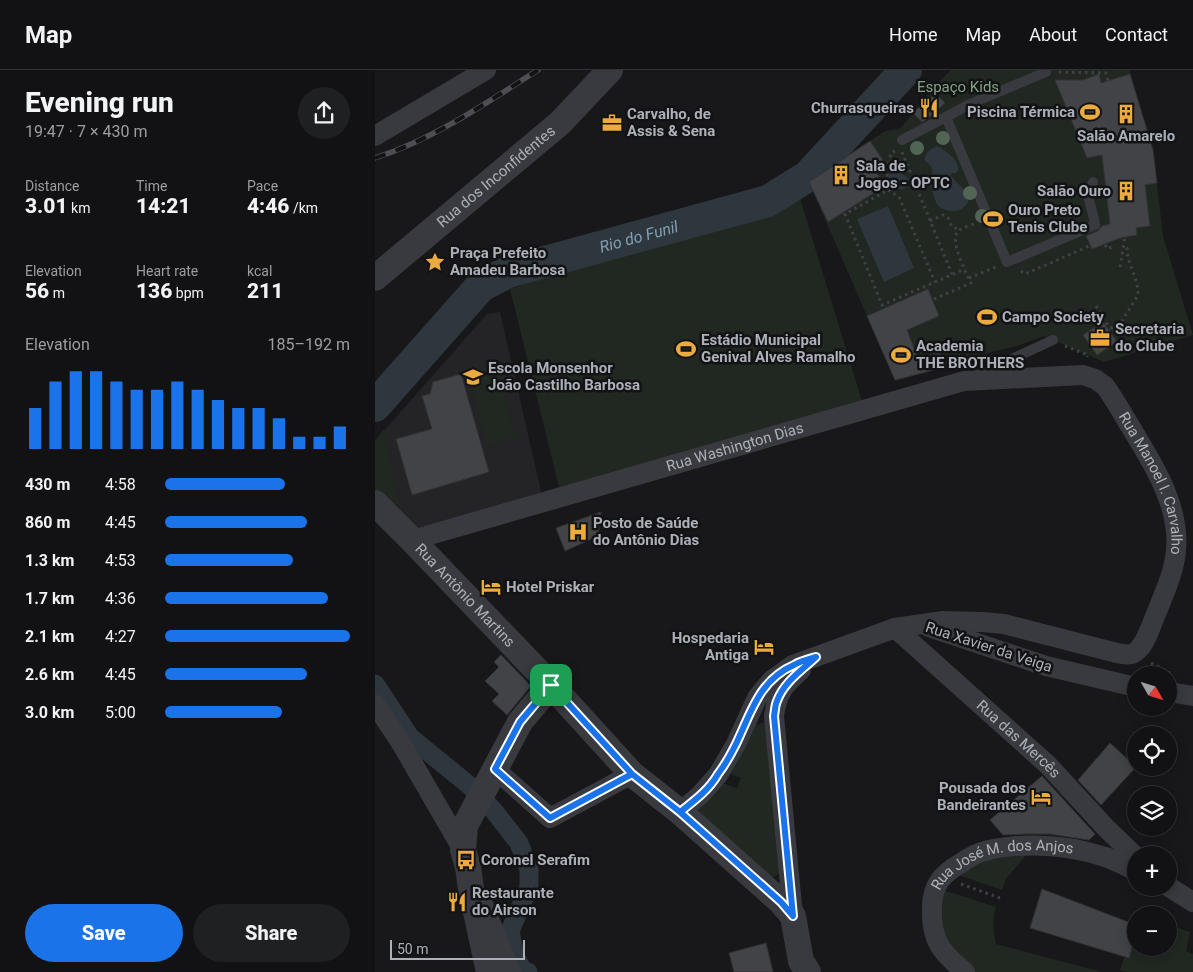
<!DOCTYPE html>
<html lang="en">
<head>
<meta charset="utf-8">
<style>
  :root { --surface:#121214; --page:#1f2022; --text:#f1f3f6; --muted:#9c9ea0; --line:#313234; --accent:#1a73e8 }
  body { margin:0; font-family:Roboto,sans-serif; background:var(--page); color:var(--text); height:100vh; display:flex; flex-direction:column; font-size:19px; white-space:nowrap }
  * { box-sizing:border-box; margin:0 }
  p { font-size:16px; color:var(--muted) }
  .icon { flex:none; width:28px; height:28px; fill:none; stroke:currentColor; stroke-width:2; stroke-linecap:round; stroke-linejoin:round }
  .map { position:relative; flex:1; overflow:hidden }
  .panel { display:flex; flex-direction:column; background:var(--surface); width:375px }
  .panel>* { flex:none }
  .needle { width:32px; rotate:129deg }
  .tools { position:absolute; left:752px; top:596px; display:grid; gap:10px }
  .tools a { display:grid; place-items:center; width:50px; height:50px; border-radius:50%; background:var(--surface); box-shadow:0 2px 12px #0003,0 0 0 1px var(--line); font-size:25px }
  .scale { position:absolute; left:15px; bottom:12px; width:135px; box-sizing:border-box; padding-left:5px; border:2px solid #abb0b9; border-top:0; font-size:14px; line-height:18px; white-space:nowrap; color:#abb0b9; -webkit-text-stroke:4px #131315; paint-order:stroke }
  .pin { position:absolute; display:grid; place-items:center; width:42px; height:42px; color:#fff; margin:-21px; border-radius:10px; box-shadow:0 2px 8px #0006 }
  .round { display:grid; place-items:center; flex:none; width:52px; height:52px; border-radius:26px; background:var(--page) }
  .overview { display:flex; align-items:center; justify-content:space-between; height:85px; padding:0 25px }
  h1 { font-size:28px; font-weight:800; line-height:38px }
  .figures { display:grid; grid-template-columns:repeat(3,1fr); gap:8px; height:85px; padding:5px 25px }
  .figures div { display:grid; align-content:center }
  .figures b { font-size:21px; font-weight:800 }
  .figures small { font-size:14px; font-weight:400 }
  .figures p { font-size:14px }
  .chart { height:140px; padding:10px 25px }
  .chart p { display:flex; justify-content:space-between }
  .chart svg { width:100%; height:90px; margin-top:5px; stroke:var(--accent); stroke-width:6 }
  .button { display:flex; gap:10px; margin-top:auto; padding:10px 25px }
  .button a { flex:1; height:58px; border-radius:30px; background:var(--accent); color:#fff; font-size:20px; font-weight:800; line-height:58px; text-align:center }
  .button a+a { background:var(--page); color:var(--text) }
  ul { padding:0 25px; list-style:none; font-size:16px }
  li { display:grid; grid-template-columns:80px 60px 1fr; align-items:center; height:38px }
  li i { height:12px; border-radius:6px; background:var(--accent) }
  header { display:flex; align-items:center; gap:30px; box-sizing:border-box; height:70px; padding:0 25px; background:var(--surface); border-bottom:1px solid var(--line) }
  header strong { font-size:24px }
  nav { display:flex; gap:28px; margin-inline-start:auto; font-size:18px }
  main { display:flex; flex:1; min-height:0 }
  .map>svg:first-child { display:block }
  .built { fill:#242427 }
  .green { fill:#202821 }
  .water { fill:#2e373e }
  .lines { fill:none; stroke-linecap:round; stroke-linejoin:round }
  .canal { stroke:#2e373e; stroke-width:19 }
  .river { stroke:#2e373e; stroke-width:32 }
  .building { fill:#424347; stroke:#323236 }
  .path { stroke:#3f4146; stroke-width:3; stroke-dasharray:2.5 4; stroke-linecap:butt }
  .service { stroke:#393a3f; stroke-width:10 }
  .minor { stroke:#393a3f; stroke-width:20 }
  .tertiary { stroke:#393a3f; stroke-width:26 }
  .rail-casing { stroke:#4c4e54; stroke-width:5.5 }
  .rail { stroke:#131315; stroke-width:4; stroke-dasharray:11; stroke-linecap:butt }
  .tree { fill:#526454 }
  .route-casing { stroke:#fff; stroke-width:10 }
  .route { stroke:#1a73e8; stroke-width:6 }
  .labels { text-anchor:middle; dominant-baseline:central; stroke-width:5; stroke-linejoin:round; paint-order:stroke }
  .park-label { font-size:15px; fill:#82a383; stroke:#131315 }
  .poi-label { font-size:15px; font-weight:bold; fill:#abb0b9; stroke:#131315; text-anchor:start }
  .street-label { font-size:15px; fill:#abb0b9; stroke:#131315 }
  .water-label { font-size:16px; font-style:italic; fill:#839eb3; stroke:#131315 }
</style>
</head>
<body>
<header>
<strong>Map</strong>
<nav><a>Home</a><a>Map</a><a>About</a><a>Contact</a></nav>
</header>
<main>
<section class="panel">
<div class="overview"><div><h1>Evening run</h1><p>19:47 · 7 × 430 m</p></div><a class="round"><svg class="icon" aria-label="share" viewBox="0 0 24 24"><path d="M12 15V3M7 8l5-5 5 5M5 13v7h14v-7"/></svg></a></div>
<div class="figures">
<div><p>Distance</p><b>3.01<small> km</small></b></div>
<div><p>Time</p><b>14:21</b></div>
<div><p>Pace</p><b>4:46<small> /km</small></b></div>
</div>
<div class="figures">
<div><p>Elevation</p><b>56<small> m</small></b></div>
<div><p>Heart rate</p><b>136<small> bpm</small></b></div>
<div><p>kcal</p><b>211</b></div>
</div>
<div class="chart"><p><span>Elevation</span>185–192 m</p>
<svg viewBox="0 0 160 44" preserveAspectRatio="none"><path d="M5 44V24M15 44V11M25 44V6M35 44V6M45 44V11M55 44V15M65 44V15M75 44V11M85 44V15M95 44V20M105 44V24M115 44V24M125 44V29M135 44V38M145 44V38M155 44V33"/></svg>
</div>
<ul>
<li><b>430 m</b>4:58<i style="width:65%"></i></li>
<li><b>860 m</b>4:45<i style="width:77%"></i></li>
<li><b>1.3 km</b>4:53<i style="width:69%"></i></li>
<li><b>1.7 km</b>4:36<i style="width:88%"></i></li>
<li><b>2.1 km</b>4:27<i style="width:100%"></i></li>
<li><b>2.6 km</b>4:45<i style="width:77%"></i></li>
<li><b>3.0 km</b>5:00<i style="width:63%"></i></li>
</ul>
<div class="button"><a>Save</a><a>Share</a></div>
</section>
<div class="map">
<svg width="818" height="902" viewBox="0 0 818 902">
  <rect width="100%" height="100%" fill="#18181a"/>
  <polygon class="built" points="125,242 168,430 28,461 0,371 112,244"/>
  <g class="green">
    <polygon points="576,0 754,0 778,80 788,166 818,265 729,292 669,266 642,276 616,282 570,297 520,311 434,112 510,61 525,59 557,19"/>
    <polygon points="424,125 489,338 187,429 135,219"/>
    <polygon points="121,293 140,368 111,375 93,300"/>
    <polygon points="9,359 23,432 17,444 0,428 0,371"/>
    <polygon points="393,651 405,803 396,809 322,743 323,738 347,713 362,718 366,708 353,703 377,656"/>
    <polygon points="653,783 631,809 627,820 583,805 601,791"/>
    <path d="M 568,820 L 621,837 C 617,849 618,861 621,874 L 727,902 L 598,902 L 574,880 L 564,851 Z"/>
    <polygon points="761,854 761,878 794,878 794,855 815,862 811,881 818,884 818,902 751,902 745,900"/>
  </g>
  <g class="water">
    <path d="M 562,76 C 569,79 585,91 583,99 C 583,100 582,102 581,103 L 577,103 L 575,105 L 593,124 L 593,132 C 589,138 584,142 576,141 C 560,139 561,132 557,119 C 556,116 554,112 553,108 L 557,104 C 558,98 555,94 550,91 C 549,83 555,79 562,76 Z"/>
    <path d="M 522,87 C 530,92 524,94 526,101 C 526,104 531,106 534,109 C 535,119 527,121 519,118 C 517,116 515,114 514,111 C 513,105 518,91 522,87 Z"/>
    <polygon points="513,136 539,198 509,212 482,149"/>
  </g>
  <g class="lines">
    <polyline class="canal" points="0,614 35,667 95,716 119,741 144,773 154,800 154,817 135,861 140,886 148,901 153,902"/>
    <path class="river" id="s1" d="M 0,336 L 106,216 L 133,202 L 393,131 L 433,106 L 531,0"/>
  </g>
  <g class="building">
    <polygon points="724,4 726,13 755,4 778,80 782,113 770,115 775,156 761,158 762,165 745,168 717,179 711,166 723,161 727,156 735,154 727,85 712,88 680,10 708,10"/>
    <polygon points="560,23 570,33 552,49 547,52 538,43"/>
    <polygon points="495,71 508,90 498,97 510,116 453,152 434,112"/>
    <polygon points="553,219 564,246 532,260 543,289 565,282 570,297 520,310 492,246"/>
    <polygon points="728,252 742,272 722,285 708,265"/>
    <polygon points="86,304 114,402 37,425 21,369 57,359 47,326 55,324 58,312"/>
    <polygon points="226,442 223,466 190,481 181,458"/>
    <polygon points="126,585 156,616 132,645 117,631 124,624 110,611 124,597 119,592"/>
    <polygon points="735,673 761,697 726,735 703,710"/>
    <polygon points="667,706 720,764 714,770 675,764 652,764 628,765 615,750"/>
    <polygon points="667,819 761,855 761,864 754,888 655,858"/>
    <polygon points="391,873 398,902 359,902 354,883"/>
  </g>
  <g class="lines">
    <g class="path">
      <polyline points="684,2 731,3 733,11"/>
      <polyline points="520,81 516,83 512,101 513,120 470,144 507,235 590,199"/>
      <polyline points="527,82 577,204"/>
      <polyline points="513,120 524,127 560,212"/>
      <polyline points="555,151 568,145 573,148 577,157 586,160"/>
      <polyline points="728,169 732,179 737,177"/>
      <polyline points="745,197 750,167"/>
      <polyline points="646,201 650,204 728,170"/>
      <polyline points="594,208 621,197"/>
      <path d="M 559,229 L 596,213 C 591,203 574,170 583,161 C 588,157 596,155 601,153"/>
      <polyline points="721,236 735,259"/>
      <polyline points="715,262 727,255 732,261 747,251 763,225 763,219 761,211 753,188 752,178 749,175"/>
      <polyline points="690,276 713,285 712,287"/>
      <polyline points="776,593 795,603"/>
      <polyline points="586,814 625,828"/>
    </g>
    <g class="service">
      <polyline points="671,2 595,34 571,47 632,192 720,155 719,149 713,126 718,112"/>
      <polyline points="527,70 571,47"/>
      <polyline points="602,305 678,270"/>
    </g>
    <g class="minor">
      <polyline points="0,66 111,0"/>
      <path id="s2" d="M 37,470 L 589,311 L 708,305 L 720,309 L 730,316 C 740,330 749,346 758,361 C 780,397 805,437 801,481 C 799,504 787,528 779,549 C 774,561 769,579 757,584 C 752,585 746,584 742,583 L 629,554 L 607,552 L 568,551 L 520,558 L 418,595 L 397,610 L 389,619 L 382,628 L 361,674 L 343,705 L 325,725 L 305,742"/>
      <polyline points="554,557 671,596 761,617"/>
      <path id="s3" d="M 520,558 L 673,695 L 731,758 L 761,787"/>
      <polyline points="794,622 818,626"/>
      <polyline points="0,634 26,673 88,780"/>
      <polyline points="120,699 175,748 257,704"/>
      <polyline points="794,817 818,832"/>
      <polyline points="108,834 136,902"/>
      <path d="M 418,846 L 399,646 C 402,623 409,615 426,600"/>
      <path id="s4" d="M 590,902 C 566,882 556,871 557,838 C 557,815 567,804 586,793 C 593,788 601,783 610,781 C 619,778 630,777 640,776 C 671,774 701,777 730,787 C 741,790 751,797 761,801"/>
    </g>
    <g class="tertiary">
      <path id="s5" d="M 0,208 L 185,53 L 235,0"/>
      <path id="s6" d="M 0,433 L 37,470 L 176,615 L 257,704 L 305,742 L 406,832 L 418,846 L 426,891 L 433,902"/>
      <polyline points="114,902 96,819 93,797 88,780 90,756 145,652 176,615"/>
    </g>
    <defs>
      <path id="rail" d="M 0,88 C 59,69 111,33 163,0"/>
    </defs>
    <use href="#rail" class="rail-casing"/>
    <use href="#rail" class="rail"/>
  </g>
  <g class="tree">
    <circle cx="568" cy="68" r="7"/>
    <circle cx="542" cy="78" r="7"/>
    <circle cx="595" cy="123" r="7"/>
    <circle cx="607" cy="146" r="7"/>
  </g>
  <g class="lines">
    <defs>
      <path id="route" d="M 176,615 L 145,652 L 120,699 L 175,748 L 257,704 L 305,742 L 406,832 L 418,846 L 399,646 C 400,641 400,635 402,631 C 409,612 427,600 441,587 C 434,589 426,591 419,595 C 384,610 376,643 361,674 C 356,684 350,695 343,704 C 334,720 319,731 305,742 L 257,704 L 176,615"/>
    </defs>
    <use href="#route" class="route-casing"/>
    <use href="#route" class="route"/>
  </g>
  <defs>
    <symbol id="restaurant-bare" viewBox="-9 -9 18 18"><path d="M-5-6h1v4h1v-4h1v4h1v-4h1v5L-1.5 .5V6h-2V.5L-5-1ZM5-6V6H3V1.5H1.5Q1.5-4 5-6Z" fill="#ebab3e" stroke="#131315" stroke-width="2.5" paint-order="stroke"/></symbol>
    <symbol id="stadium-bare" viewBox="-9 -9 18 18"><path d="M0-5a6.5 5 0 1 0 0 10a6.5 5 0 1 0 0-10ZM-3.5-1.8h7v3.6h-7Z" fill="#ebab3e" stroke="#131315" stroke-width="2.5" paint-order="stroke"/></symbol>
    <symbol id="building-bare" viewBox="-9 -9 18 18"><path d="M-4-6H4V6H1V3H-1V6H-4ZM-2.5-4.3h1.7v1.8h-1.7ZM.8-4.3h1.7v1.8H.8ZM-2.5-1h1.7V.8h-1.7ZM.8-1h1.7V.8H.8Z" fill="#ebab3e" stroke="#131315" stroke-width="2.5" paint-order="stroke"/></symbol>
    <symbol id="office-bare" viewBox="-9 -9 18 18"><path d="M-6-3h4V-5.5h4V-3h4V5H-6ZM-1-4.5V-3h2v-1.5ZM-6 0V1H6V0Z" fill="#ebab3e" stroke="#131315" stroke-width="2.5" paint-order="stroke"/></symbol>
    <symbol id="sight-bare" viewBox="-9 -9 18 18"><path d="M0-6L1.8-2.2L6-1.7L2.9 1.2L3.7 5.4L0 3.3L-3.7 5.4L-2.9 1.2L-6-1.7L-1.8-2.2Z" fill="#ebab3e" stroke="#131315" stroke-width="2.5" paint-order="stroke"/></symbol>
    <symbol id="school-bare" viewBox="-9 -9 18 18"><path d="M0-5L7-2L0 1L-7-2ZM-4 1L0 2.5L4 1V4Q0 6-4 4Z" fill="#ebab3e" stroke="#131315" stroke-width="2.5" paint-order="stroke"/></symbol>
    <symbol id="hospital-bare" viewBox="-9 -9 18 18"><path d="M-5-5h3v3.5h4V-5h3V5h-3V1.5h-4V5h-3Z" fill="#ebab3e" stroke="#131315" stroke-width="2.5" paint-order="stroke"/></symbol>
    <symbol id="hotel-bare" viewBox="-9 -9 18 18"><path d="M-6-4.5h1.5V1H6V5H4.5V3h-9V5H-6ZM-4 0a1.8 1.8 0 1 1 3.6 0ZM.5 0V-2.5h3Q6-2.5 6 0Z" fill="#ebab3e" stroke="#131315" stroke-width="2.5" paint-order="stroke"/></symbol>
    <symbol id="bus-bare" viewBox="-9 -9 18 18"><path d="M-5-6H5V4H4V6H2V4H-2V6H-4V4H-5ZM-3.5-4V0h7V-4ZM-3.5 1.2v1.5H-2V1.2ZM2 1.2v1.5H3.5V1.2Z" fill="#ebab3e" stroke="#131315" stroke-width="2.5" paint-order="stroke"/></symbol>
  </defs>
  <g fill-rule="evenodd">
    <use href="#restaurant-bare" x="540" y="24" width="28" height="28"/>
    <use href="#stadium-bare" x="701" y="28" width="28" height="28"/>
    <use href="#building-bare" x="737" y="30" width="28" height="28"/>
    <use href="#office-bare" x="223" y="39" width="28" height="28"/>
    <use href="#building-bare" x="452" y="91" width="28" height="28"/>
    <use href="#building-bare" x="737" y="107" width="28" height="28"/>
    <use href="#stadium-bare" x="604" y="135" width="28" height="28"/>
    <use href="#sight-bare" x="46" y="178" width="28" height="28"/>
    <use href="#stadium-bare" x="598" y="233" width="28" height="28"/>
    <use href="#office-bare" x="711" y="254" width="28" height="28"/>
    <use href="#stadium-bare" x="297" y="265" width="28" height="28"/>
    <use href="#stadium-bare" x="512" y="271" width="28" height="28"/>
    <use href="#school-bare" x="84" y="293" width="28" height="28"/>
    <use href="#hospital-bare" x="189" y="448" width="28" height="28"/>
    <use href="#hotel-bare" x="102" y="503" width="28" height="28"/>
    <use href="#hotel-bare" x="375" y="563" width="28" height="28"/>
    <use href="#hotel-bare" x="652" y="713" width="28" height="28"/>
    <use href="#bus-bare" x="77" y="776" width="28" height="28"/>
    <use href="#restaurant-bare" x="68" y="818" width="28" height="28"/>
  </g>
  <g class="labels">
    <g class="park-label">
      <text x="583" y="17">Espaço Kids</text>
    </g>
    <g class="poi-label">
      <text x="539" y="38" text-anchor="end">Churrasqueiras</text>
      <text x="700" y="42" text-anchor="end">Piscina Térmica</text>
      <text x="252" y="44">Carvalho, de<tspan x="252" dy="17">Assis &amp; Sena</tspan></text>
      <text x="751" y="66" text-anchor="middle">Salão Amarelo</text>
      <text x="481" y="96">Sala de<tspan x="481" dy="17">Jogos - OPTC</tspan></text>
      <text x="736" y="121" text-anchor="end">Salão Ouro</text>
      <text x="633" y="140">Ouro Preto<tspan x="633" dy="17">Tenis Clube</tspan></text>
      <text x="75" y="183">Praça Prefeito<tspan x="75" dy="17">Amadeu Barbosa</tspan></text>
      <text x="627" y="247">Campo Society</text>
      <text x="740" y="259">Secretaria<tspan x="740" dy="17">do Clube</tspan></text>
      <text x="326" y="270">Estádio Municipal<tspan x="326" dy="17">Genival Alves Ramalho</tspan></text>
      <text x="541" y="276">Academia<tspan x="541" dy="17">THE BROTHERS</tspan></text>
      <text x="113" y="298">Escola Monsenhor<tspan x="113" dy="17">João Castilho Barbosa</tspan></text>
      <text x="218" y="453">Posto de Saúde<tspan x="218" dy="17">do Antônio Dias</tspan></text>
      <text x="131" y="517">Hotel Priskar</text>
      <text x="374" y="568" text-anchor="end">Hospedaria<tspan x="374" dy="17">Antiga</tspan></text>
      <text x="651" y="718" text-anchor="end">Pousada dos<tspan x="651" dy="17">Bandeirantes</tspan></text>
      <text x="106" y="790">Coronel Serafim</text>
      <text x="97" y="823">Restaurante<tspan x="97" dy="17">do Airson</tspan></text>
    </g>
    <g class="street-label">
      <text stroke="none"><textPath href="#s5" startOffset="158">Rua dos Inconfidentes</textPath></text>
      <text stroke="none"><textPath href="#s2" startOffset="336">Rua Washington Dias</textPath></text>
      <text stroke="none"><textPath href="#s2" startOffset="828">Rua Manoel I. Carvalho</textPath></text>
      <text stroke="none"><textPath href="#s6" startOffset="129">Rua Antônio Martins</textPath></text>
      <text transform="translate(614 577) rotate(18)">Rua Xavier da Veiga</text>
      <text stroke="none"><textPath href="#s3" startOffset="166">Rua das Mercês</textPath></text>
      <text stroke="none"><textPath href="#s4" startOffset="172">Rua José M. dos Anjos</textPath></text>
    </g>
    <g class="water-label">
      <text stroke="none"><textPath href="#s1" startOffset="326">Rio do Funil</textPath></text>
    </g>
  </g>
</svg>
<div class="tools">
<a><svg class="needle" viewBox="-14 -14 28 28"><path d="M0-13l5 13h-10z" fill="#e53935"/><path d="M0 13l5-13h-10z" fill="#9c9ea0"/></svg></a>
<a><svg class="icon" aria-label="locate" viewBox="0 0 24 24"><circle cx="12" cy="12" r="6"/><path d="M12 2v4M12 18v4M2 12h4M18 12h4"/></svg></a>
<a><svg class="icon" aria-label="layers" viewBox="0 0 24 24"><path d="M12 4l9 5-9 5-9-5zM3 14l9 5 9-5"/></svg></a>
<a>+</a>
<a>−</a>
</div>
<div class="scale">50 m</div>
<div class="pin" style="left:176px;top:615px;background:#1e9e55"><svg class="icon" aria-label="arrive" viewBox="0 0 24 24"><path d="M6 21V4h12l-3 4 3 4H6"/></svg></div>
</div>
</main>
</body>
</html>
